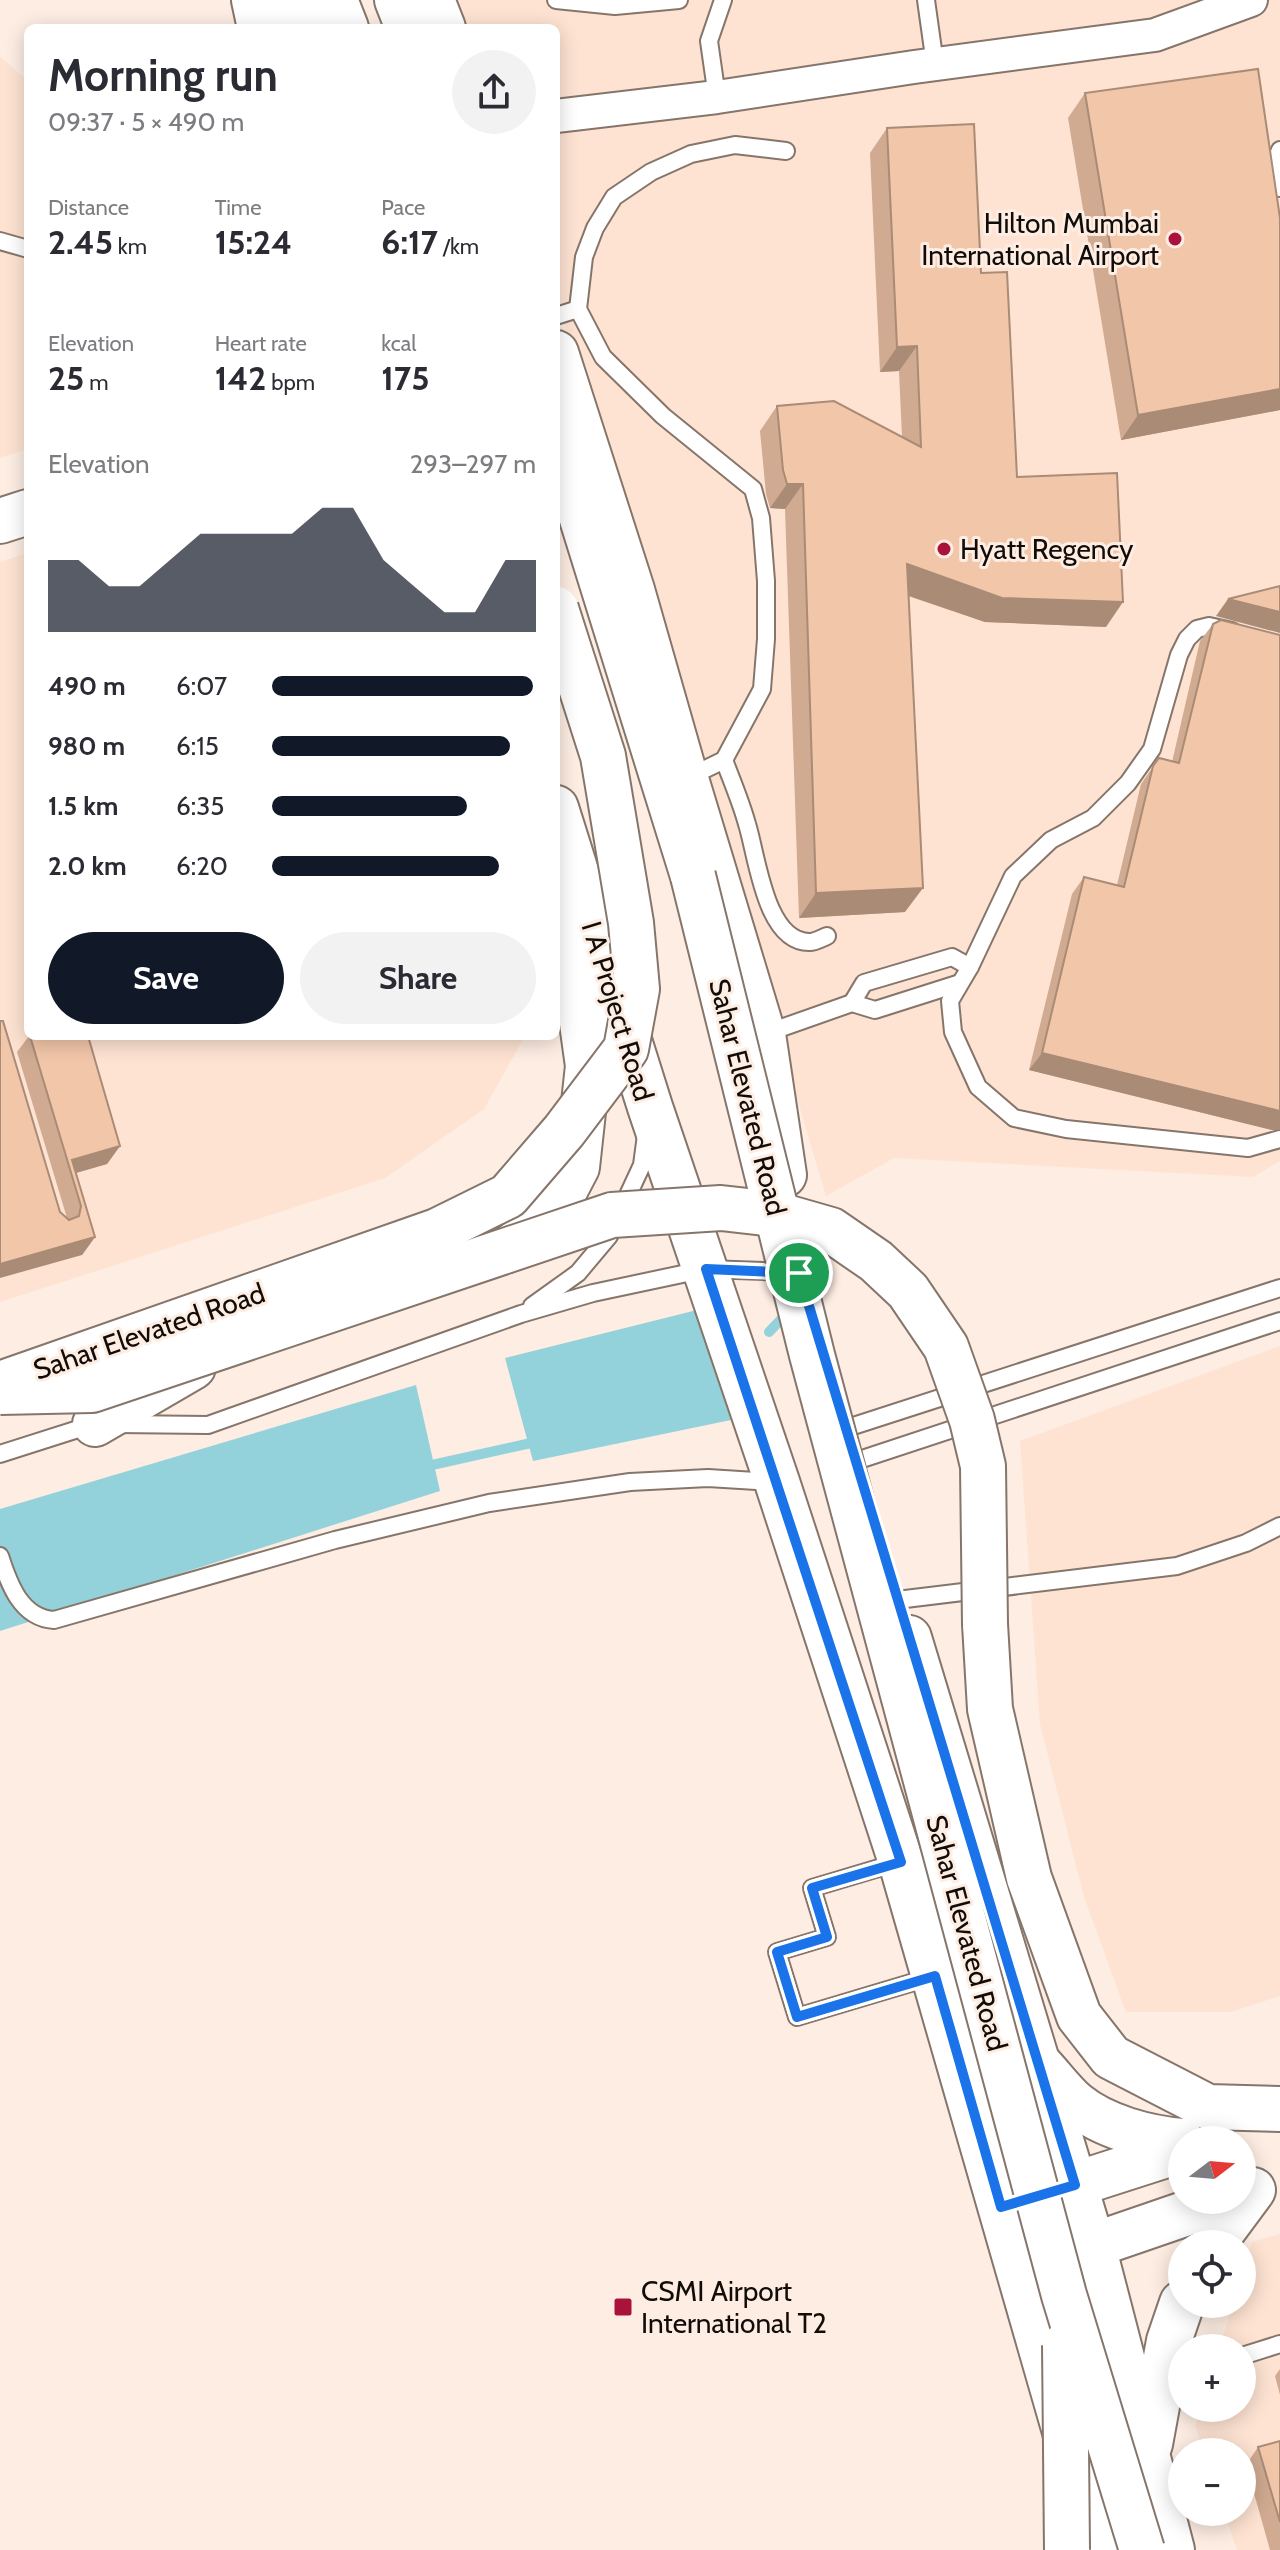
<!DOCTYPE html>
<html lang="en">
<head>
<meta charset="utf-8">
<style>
  :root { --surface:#fff; --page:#f2f2f3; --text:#2b2b33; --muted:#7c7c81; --accent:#111827 }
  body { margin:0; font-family:Cabin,sans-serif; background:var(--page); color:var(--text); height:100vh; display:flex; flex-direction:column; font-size:30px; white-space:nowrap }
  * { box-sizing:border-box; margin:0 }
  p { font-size:26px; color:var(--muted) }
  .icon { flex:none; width:44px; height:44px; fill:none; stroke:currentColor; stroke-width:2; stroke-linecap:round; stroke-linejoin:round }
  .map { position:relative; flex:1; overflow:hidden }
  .sheet { position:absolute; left:24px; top:24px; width:536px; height:1016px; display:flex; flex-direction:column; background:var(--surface); border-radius:12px; box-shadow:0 4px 20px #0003 }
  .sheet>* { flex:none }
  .needle { width:52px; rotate:74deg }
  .tools { position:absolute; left:1168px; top:2126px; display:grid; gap:16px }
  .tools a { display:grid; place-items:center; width:88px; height:88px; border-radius:50%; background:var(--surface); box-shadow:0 4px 20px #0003; font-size:40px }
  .pin { position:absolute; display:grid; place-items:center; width:68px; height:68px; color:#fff; margin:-34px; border:4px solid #fff; border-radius:50%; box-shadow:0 2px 8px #0007 }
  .round { display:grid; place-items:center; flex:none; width:84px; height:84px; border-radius:42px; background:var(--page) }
  .headline { display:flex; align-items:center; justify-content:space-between; height:136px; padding:0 24px }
  h1 { font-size:44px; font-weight:800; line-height:60px }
  .stats { display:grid; grid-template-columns:repeat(3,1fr); gap:12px; height:136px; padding:8px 24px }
  .stats div { display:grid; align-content:center }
  .stats b { font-size:34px; font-weight:800 }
  .stats small { font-size:22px; font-weight:400 }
  .stats p { font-size:22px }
  .chart { height:224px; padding:16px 24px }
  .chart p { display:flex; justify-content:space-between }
  .chart svg { width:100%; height:144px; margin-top:8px; fill:var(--accent); opacity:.7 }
  .cta { display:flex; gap:16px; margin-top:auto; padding:16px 24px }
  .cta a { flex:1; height:92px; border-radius:48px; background:var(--accent); color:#fff; font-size:32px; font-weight:800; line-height:92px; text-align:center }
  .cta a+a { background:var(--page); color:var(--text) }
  ul { padding:0 24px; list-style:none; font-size:26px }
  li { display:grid; grid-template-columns:128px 96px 1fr; align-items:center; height:60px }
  li i { height:20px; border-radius:10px; background:var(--accent) }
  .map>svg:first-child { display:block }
  .built { fill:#fee3d2 }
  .water { fill:#94d2db }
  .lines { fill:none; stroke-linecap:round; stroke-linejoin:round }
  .stream { stroke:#94d2db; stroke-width:10 }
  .lane-casing { stroke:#86756a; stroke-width:20 }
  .street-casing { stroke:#86756a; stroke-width:36 }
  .secondary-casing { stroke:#86756a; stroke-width:48 }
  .primary-casing { stroke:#86756a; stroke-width:48 }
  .lane { stroke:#fff; stroke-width:16 }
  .street { stroke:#fff; stroke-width:32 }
  .secondary { stroke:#fff; stroke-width:44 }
  .primary { stroke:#fff; stroke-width:44 }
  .secondary-bridge-casing { stroke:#86756a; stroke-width:48; stroke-linecap:butt }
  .primary-bridge-casing { stroke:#86756a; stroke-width:48; stroke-linecap:butt }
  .secondary-bridge { stroke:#fff; stroke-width:44 }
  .primary-bridge { stroke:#fff; stroke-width:44 }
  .wall { fill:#d0aa91 }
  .shaded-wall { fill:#a98b76 }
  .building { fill:#f2c6a9; stroke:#a98b76; stroke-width:2 }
  .route-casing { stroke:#fff; stroke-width:16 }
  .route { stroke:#1a73e8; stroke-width:10 }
  .poi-dot { fill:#a9123a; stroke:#fdede3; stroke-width:3 }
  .labels { text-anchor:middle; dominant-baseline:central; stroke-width:6; stroke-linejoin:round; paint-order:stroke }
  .poi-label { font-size:28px; fill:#120c08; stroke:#fdede3; text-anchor:start }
  .street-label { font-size:28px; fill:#120c08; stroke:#fdede3 }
</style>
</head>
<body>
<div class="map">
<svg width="1280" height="2550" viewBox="0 0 1280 2550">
  <rect width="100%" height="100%" fill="#fdede3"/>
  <g class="built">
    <polygon points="450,0 1280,0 1280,1161 1253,1177 894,1158 826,1196 575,353 556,300 556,28 460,28"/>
    <polygon points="0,57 28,81 28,449 0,458"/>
    <polygon points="28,553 28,1036 525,1036 484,1109 385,1178 0,1302 0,562"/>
    <polygon points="1280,1346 1280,1996 1231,2012 1126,2012 1084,1897 1040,1724 1020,1441"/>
    <polygon points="1280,2234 1280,2550 1237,2550 1224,2512 1242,2512 1242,2452 1204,2452 1195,2426 1201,2408 1242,2408 1242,2348 1219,2348 1233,2304 1242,2304 1242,2275 1252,2242"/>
  </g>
  <g class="water">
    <polygon points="701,1309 731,1420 533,1461 505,1358"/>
    <polygon points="416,1385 440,1491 0,1631 0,1509"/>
  </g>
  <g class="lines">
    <g class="stream">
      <polyline points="769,1332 789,1311"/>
      <polyline points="423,1467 540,1441"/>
    </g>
    <defs>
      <g id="lane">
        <polyline points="556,0 615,6 679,0"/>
        <polyline points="926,0 935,64"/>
        <polyline points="717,97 709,41 723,0"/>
        <polyline points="1280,150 1276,160 1280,188"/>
        <polyline points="0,241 28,249"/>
        <polyline points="556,316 578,309"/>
        <path d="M 724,760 C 732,781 741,802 747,824 C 757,855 765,943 810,942 C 815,942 822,938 827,936"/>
        <polyline points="687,778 724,760 762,689 766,639 766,581 761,518 753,489 663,416 603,357 578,309 584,257 595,228 614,197 651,172 691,154 735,145 786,151"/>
        <polyline points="970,967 1013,876 1051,840 1093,818 1128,783 1152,749 1179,655 1187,639 1197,629 1209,626 1232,631"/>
        <polyline points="852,1003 864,983 952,957 970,967 950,1001 953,1032 978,1087 1014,1118 1066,1129 1248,1148 1280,1139"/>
        <polyline points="764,1034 852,1003 875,1010 960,983"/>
        <polyline points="532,1306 578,1273 609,1236 642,1165 646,1135"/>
        <polyline points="117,1424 208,1425 521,1314 593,1293 706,1269 789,1272"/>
        <polyline points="847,1428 1280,1288"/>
        <polyline points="0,1454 94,1424"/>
        <polyline points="856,1461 1280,1321"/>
        <path d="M 0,1556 C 9,1584 21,1618 54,1620 L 335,1540 L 489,1503 L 630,1482 L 708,1478 L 772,1482"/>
        <polyline points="897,1600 1177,1566 1246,1543 1280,1526"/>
        <polyline points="899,1862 812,1888 827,1937 777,1952 797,2017 934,1976"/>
        <polyline points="1242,2356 1280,2344"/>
      </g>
      <polyline id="street" points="556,116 717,97 914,67 1155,35 1251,0"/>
      <g id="secondary">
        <polyline points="294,0 304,28"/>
        <polyline points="432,0 443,28"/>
        <polyline points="556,353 632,590 686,779 763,1034 784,1175"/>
        <polyline points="0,521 28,512"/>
        <polyline points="556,808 650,1107 777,1482 901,1862 1099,2550"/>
        <polyline points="985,1624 990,1709 1029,1878 1079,2016 1111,2057 1208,2107 1280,2109"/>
        <polyline points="909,1638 1093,2246 1172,2550"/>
        <path d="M 1042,2067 C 1053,2079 1064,2094 1076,2104 C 1104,2127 1148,2138 1182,2141"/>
        <polyline points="1045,2194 1182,2150"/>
        <polyline points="1213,2244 1253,2190"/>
        <polyline points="1065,2255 1225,2200"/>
        <polyline points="1150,2444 1169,2341 1182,2303"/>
      </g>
      <g id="primary">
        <polyline points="254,0 260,28"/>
        <polyline points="335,0 346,28"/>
        <polyline points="397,0 408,28"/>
        <polyline points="556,435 693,876"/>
        <polyline points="507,1250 552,1215 577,1167 588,1066 577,987 556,915"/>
        <polyline points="95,1424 193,1367"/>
      </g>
    </defs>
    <use href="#lane" class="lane-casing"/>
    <use href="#street" class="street-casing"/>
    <use href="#secondary" class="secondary-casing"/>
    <use href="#primary" class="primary-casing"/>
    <use href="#lane" class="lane"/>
    <use href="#street" class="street"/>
    <use href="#secondary" class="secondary"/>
    <use href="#primary" class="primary"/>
    <defs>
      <polyline id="secondary-bridge" points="0,1392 92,1390 612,1215 721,1208 775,1214 831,1230 876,1261 908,1291 946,1347 972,1420 983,1466 985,1624"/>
      <g id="primary-bridge">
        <polyline points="693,876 812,1355 1064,2295 1142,2550"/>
        <polyline points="0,1384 437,1231 508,1196 564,1131 626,1049 637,989 631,923 603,756 556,609"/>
        <polyline points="1065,2345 1067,2550"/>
      </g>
    </defs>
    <use href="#secondary-bridge" class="secondary-bridge-casing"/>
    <use href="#primary-bridge" class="primary-bridge-casing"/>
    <use href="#secondary-bridge" class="secondary-bridge"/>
    <use href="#primary-bridge" class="primary-bridge"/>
  </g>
  <g class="wall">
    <polygon points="1085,93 1280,218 1280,410 1121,440 1068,118"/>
    <polygon points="887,128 981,273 1017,477 1106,627 985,622 908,596 905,912 799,918 785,509 770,508 766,494 760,431 777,406 902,437 899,371 880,372 870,153"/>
    <polygon points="1213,624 1280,635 1280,1130 1272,1130 1029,1070 1072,894 1084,877 1117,885 1141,784 1159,758 1172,762 1200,641"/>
    <polygon points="29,1036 88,1036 120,1146 107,1164 76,1173 95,1237 82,1255 60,1212 67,1218 17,1052"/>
    <polygon points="1280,2369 1280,2395 1275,2376"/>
    <polygon points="1280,2441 1280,2550 1270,2550 1246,2465 1258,2447"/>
  </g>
  <g class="shaded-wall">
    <polygon points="917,346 899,371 880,372 897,347"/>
    <polygon points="1280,389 1280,410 1121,440 1138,415"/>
    <polygon points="787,484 803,484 785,509 770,508"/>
    <polygon points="907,564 1123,602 1106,627 985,622 889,589"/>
    <polygon points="1228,599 1280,612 1280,633 1216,616"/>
    <polygon points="923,888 905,912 799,918 816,893"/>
    <polygon points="1042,1053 1280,1111 1280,1130 1272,1130 1029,1070"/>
    <polygon points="120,1146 107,1164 72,1174 72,1160"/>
    <polygon points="95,1237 82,1255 0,1278 0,1264"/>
  </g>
  <g class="building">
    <polygon points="1258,69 1280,218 1280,389 1138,415 1085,93"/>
    <polygon points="974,124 981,273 1007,272 1017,477 1117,473 1123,602 1002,598 907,564 923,888 816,893 803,484 787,484 783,470 777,406 834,401 921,447 917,346 897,347 887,128"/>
    <polygon points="1280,586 1280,612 1228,599"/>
    <polygon points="1221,620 1280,635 1280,1111 1042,1053 1084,877 1124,887 1153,766 1159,758 1179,763 1213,624"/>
    <polygon points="0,1021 3,1021 60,1212 69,1220 79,1216 81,1206 30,1036 88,1036 120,1146 72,1160 95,1237 0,1264"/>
    <polygon points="1280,2441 1280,2522 1258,2447"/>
  </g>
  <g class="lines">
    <defs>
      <polygon id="route" points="706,1269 799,1273 1075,2185 1001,2207 935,1976 797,2017 777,1952 827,1937 812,1888 901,1862"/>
    </defs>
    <use href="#route" class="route-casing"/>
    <use href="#route" class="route"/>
  </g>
  <g class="poi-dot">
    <circle cx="1175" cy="239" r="8"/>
    <circle cx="944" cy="549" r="8"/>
    <rect x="613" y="2297" width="20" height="20" rx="4"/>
  </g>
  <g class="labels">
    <g class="poi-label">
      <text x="1159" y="223" text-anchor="end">Hilton Mumbai<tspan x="1159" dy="32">International Airport</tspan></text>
      <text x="960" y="549">Hyatt Regency</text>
      <text x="641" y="2291">CSMI Airport<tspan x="641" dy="32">International T2</tspan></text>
    </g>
    <g class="street-label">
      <text transform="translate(618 1011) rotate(73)">I A Project Road</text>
      <text transform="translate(748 1097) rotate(76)">Sahar Elevated Road</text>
      <text transform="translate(149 1331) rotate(-19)">Sahar Elevated Road</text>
      <text transform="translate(967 1933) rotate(75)">Sahar Elevated Road</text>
    </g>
  </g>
</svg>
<div class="tools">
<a><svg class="needle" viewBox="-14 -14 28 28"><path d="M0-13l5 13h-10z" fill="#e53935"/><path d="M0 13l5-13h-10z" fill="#7c7c81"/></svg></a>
<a><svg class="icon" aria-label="locate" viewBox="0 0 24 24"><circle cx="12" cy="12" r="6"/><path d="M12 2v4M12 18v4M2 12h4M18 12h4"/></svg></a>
<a>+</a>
<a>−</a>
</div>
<div class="pin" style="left:799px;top:1273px;background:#1e9e55"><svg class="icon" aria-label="arrive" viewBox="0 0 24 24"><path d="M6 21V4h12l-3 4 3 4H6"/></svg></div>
<section class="sheet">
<div class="headline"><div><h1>Morning run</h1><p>09:37 · 5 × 490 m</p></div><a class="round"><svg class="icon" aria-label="share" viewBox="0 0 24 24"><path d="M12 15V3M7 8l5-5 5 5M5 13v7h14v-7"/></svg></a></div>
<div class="stats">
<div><p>Distance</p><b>2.45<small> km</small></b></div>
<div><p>Time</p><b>15:24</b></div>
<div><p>Pace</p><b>6:17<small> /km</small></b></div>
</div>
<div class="stats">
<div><p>Elevation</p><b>25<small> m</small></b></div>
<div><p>Heart rate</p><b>142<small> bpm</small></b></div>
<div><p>kcal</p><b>175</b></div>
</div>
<div class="chart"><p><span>Elevation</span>293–297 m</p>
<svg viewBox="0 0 160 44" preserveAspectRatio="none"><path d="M0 44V22L10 22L20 30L30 30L40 22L50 14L60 14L70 14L80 14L90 6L100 6L110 22L120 30L130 38L140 38L150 22L160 22V44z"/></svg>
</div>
<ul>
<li><b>490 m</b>6:07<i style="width:99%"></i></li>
<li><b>980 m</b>6:15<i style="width:90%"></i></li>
<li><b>1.5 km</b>6:35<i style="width:74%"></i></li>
<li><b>2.0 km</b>6:20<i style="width:86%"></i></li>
</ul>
<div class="cta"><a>Save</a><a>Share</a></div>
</section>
</div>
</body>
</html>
